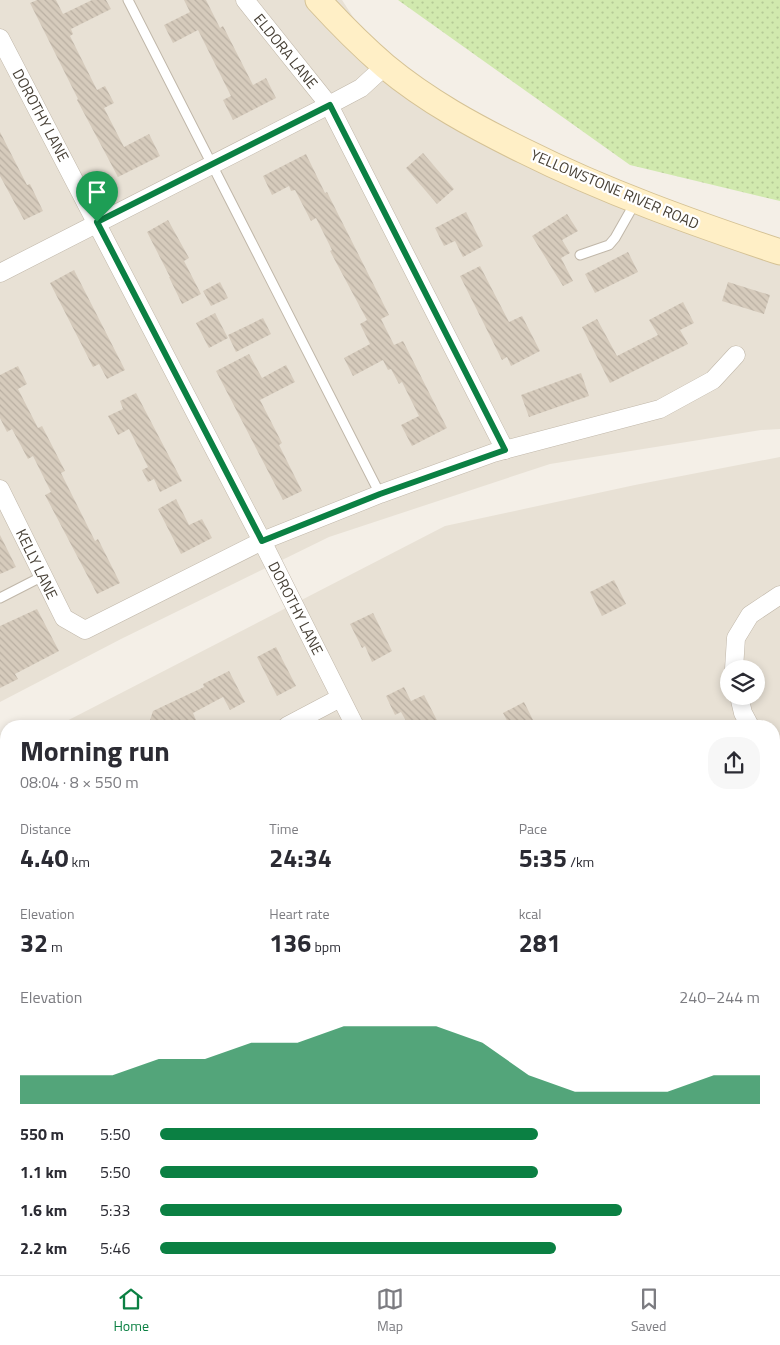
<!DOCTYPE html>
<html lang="en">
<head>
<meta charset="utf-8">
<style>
  :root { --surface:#fff; --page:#f7f7f7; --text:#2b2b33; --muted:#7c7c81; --line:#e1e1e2; --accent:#0b8043 }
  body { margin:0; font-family:"Titillium Web",sans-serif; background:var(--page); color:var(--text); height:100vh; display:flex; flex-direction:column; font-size:19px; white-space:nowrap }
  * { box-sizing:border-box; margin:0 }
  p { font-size:16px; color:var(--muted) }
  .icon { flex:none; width:28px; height:28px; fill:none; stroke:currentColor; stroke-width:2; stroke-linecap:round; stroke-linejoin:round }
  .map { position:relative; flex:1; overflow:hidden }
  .panel { position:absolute; left:0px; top:720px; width:780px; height:555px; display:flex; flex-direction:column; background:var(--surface); border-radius:20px 20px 0 0; box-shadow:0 2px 8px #0003 }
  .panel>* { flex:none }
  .buttons { position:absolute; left:720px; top:660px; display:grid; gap:10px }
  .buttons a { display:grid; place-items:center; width:45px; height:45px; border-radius:50%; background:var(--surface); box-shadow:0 2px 8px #0003; font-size:25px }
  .pin { position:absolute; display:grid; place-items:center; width:42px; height:42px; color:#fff; margin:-51px -21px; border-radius:50% 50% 50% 0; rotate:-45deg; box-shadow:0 0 5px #0007 }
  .pin .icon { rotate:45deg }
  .round { display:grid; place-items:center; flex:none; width:52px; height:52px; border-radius:20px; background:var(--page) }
  .headline { display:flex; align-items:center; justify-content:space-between; height:85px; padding:0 20px }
  h1 { font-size:28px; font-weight:700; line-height:38px }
  .stats { display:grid; grid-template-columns:repeat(3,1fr); gap:8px; height:85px; padding:5px 20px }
  .stats div { display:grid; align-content:center }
  .stats b { font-size:25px; font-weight:700 }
  .stats small { font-size:14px; font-weight:400 }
  .stats p { font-size:14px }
  .chart { height:140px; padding:10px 20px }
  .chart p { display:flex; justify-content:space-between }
  .chart svg { width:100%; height:90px; margin-top:5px; fill:var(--accent); opacity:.7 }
  ul { padding:0 20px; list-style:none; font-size:16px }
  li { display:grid; grid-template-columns:80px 60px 1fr; align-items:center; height:38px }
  li i { height:12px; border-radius:6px; background:var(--accent) }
  .tab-bar { display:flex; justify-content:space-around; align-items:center; height:70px; border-top:1px solid var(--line); background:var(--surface); font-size:14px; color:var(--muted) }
  .tab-bar a { display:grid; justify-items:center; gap:2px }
  .tab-bar .current { color:var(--accent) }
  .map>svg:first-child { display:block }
  .residential { fill:#e8e1d5; fill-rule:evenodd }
  .grass { fill:url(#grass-dots) }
  .building { fill:url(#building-back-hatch) }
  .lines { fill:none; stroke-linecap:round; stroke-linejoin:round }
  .lane-casing { stroke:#c0b7a9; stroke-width:11 }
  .street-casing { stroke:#c0b7a9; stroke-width:19 }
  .secondary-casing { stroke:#d5c295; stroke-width:27 }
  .lane { stroke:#fff; stroke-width:9 }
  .street { stroke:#fff; stroke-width:18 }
  .secondary { stroke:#ffefc6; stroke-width:25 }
  .route-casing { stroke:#fff; stroke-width:10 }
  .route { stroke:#0b8043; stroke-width:6 }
  .labels { text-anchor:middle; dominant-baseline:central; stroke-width:4.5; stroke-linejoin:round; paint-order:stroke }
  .street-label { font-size:15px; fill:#474036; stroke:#fff }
</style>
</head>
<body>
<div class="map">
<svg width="780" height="1275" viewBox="0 0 780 1275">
  <defs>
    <pattern id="grass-dots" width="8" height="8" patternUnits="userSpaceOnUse" patternTransform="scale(1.25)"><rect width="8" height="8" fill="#d1e9ae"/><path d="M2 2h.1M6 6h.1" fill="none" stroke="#b5c996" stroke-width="1.8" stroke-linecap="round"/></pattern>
    <pattern id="building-back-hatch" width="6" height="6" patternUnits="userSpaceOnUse" patternTransform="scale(1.25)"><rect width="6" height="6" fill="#d6cbbc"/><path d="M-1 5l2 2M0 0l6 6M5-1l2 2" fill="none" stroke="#b9afa2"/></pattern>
  </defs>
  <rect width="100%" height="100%" fill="#f4efe7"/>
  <g class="residential">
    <polygon points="0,0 342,0 385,66 489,134 780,245 780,429 761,430 550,464 329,537 121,639 0,702"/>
    <path d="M 780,457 L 780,1275 L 0,1275 L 0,756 L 6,752 L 6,1269 L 774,1269 L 774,726 L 57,726 L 445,526 L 635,485 ZM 729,669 L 756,669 L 756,696 L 729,696 Z"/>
  </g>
  <polygon class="grass" points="398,0 780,0 780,201 630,165"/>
  <g class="building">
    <polygon points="37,0 56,0 63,14 92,0 106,0 111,9 71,29 73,34 70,36 97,90 105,86 114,103 104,108 124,147 149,134 160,156 118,177 77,100 78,99 30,3"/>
    <polygon points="184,0 206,0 220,28 223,26 253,85 266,78 276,98 233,120 223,100 231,96 198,30 173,43 164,25 190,12"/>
    <polygon points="0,132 27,185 30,184 43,211 24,220 0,176"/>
    <polygon points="423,153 454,189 437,204 406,168"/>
    <polygon points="306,154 325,193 327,192 389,315 381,319 394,345 403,341 447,428 412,446 401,425 419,416 402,382 399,384 391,369 388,370 383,360 353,376 344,358 370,344 360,324 367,320 330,251 332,250 316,218 311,221 295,190 291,191 289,186 272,195 263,176"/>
    <polygon points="466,212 483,246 463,257 455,241 444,246 435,228"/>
    <polygon points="567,214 578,231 562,240 570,253 561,258 573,281 563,286 532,236"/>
    <polygon points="168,220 189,258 184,261 201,294 182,304 169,277 170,277 147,232"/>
    <polygon points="628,252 638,272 595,293 585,274"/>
    <polygon points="480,266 509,322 522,316 540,351 511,366 507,357 502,360 460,276"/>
    <polygon points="74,270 125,370 107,379 99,364 93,367 50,283"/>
    <polygon points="220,282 228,298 211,306 203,291"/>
    <polygon points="728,282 770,295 764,314 722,301"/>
    <polygon points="683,302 694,323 680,330 688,344 610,383 582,327 597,319 617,356 658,335 649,320"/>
    <polygon points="215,313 228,338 209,348 196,323"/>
    <polygon points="263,318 271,334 236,352 228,335"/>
    <polygon points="249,354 262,378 286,365 295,382 260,400 282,443 279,445 302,491 283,500 216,371"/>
    <polygon points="18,366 27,384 18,389 38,428 42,426 65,471 61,473 95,541 98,539 120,583 97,594 45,495 51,492 33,456 28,459 12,429 7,432 0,418 0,375"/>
    <polygon points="581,373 589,396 529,417 521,395"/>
    <polygon points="136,393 182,481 160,492 154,479 148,482 142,470 148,467 129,429 118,435 108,416 123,409 120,401"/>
    <polygon points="176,499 189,525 202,519 212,538 181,554 158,509"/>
    <polygon points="0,535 16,567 0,574"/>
    <polygon points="614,580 626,604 602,616 590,592"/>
    <polygon points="37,609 59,651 15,674 18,679 0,688 0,626"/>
    <polygon points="373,613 392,651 372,662 365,646 362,648 350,624"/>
    <polygon points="276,647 296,686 277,696 257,657"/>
    <polygon points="229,671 245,702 230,710 223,697 193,713 196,720 183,726 148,726 153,711 204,687 203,684"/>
    <polygon points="404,687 411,701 424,695 440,726 409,726 401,712 395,715 386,696"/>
    <polygon points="524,702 536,726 510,726 503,713"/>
  </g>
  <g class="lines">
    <defs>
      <g id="lane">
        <polyline points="128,0 380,494"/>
        <polyline points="580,255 609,245 615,238 636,201"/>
        <polyline points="0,598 43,576"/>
      </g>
      <g id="street">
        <polyline points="245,0 329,105 505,450"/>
        <polyline points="0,38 262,541 355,726"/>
        <polyline points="0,273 329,105 361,88 385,66"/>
        <polyline points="0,489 64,618 85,630 262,541 380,494 493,453 660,409 713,380 736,355"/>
        <polyline points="734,669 736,638 750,615 780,595"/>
        <polyline points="739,696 743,713 750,726"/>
        <polyline points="287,726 340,698"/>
        <polyline points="774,772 780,784"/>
        <polyline points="0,1069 6,1081"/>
        <polyline points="104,1269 107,1275"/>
        <polyline points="636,1269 640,1275"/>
      </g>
      <path id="secondary" d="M 318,0 C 339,23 362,46 385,66 C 427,101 475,127 524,151 C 606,192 693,223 780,252"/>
    </defs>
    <use href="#lane" class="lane-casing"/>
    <use href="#street" class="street-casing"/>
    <use href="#secondary" class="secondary-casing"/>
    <use href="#lane" class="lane"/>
    <use href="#street" class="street"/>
    <use href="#secondary" class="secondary"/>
  </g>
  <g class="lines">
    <defs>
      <polygon id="route" points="330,105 505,450 380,494 262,541 97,222"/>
    </defs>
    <use href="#route" class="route-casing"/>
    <use href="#route" class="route"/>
  </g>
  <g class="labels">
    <g class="street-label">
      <text transform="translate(286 51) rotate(51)">ELDORA LANE</text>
      <text transform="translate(41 115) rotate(62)">DOROTHY LANE</text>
      <text transform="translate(615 189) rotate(23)">YELLOWSTONE RIVER ROAD</text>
      <text transform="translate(37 564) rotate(64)">KELLY LANE</text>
      <text transform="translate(296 608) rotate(63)">DOROTHY LANE</text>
    </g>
  </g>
</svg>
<div class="buttons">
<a><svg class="icon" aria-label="layers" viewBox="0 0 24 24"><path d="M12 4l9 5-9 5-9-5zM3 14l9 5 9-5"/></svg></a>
</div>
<div class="pin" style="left:97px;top:222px;background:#1e9e55"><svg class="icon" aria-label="arrive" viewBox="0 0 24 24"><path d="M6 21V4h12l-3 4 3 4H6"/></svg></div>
<section class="panel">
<div class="headline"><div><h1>Morning run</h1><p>08:04 · 8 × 550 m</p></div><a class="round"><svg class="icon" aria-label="share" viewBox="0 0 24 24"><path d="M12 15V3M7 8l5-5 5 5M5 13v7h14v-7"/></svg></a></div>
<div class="stats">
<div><p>Distance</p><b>4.40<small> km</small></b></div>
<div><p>Time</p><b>24:34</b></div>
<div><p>Pace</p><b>5:35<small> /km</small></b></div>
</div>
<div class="stats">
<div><p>Elevation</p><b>32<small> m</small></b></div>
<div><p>Heart rate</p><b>136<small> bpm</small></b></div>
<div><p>kcal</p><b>281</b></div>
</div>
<div class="chart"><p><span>Elevation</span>240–244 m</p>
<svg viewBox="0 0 160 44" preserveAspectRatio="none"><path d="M0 44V30L10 30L20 30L30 22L40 22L50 14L60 14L70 6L80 6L90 6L100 14L110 30L120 38L130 38L140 38L150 30L160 30V44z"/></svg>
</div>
<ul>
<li><b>550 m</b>5:50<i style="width:63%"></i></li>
<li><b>1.1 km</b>5:50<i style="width:63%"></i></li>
<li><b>1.6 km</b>5:33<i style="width:77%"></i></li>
<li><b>2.2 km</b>5:46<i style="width:66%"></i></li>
</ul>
</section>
</div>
<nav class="tab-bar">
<a class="current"><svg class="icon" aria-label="home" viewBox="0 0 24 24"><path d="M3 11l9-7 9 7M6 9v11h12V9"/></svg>Home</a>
<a><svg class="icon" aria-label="map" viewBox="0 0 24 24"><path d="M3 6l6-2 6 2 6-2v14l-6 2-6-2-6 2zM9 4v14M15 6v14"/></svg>Map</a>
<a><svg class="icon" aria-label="saved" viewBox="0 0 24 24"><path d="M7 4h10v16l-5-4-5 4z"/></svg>Saved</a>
</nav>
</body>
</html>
